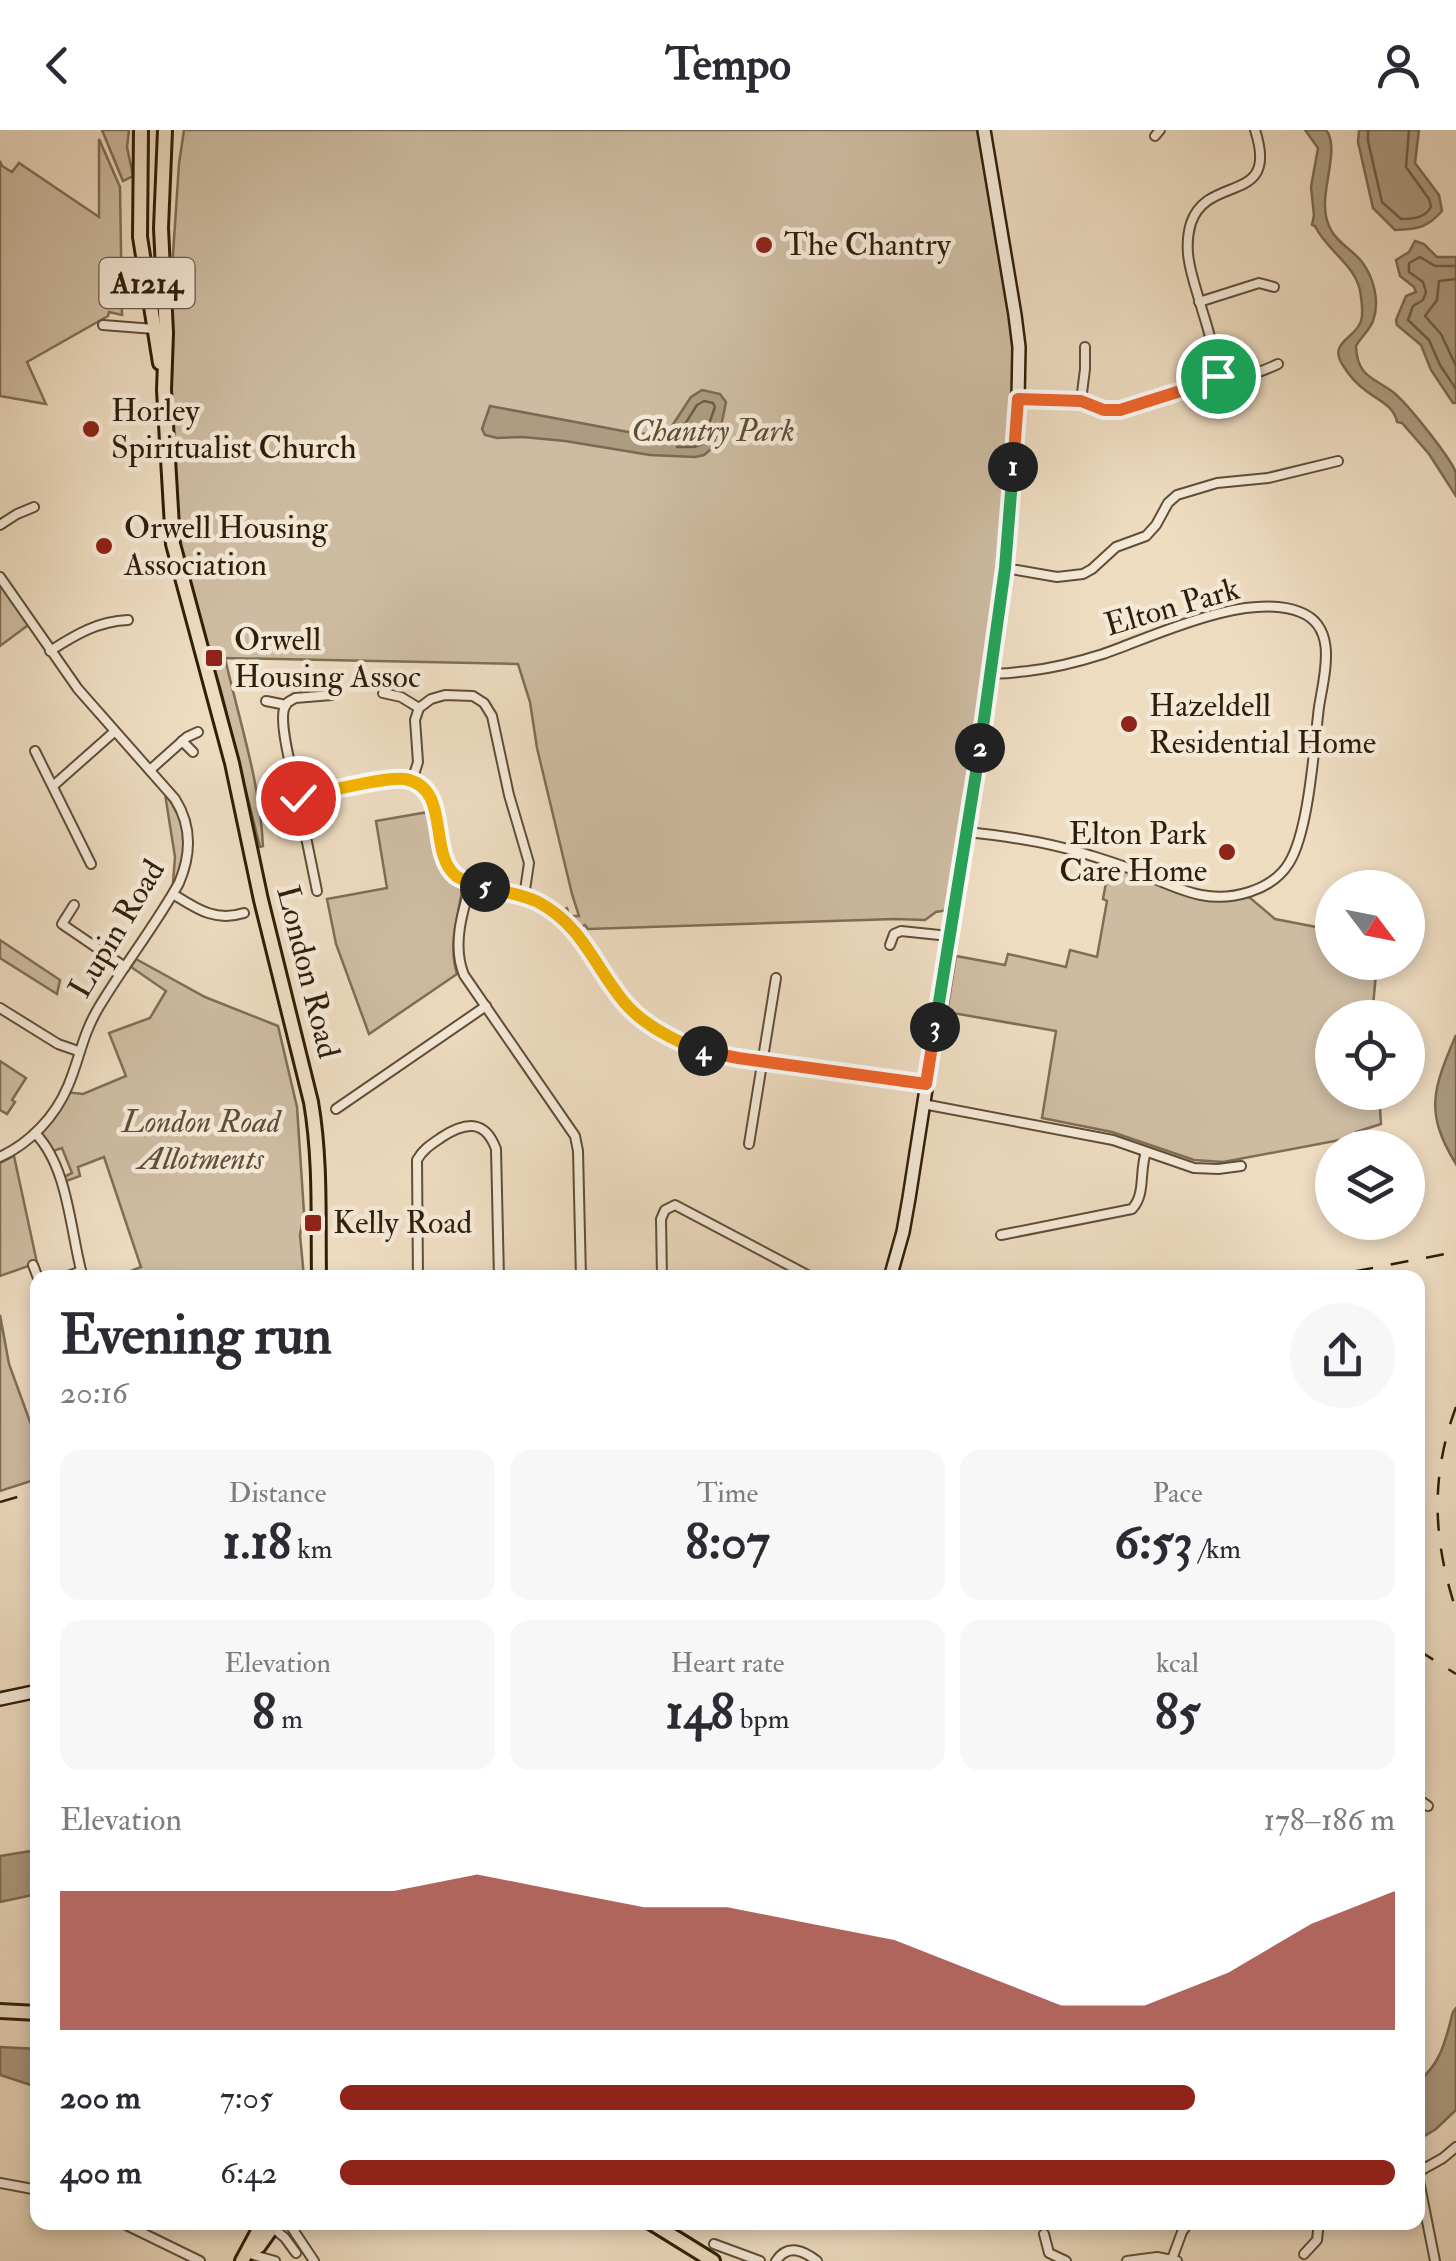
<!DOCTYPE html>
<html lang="en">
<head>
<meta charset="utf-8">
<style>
  :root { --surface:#fff; --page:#f7f7f7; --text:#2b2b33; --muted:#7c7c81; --accent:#8f2418 }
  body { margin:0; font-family:"IM FELL Double Pica",serif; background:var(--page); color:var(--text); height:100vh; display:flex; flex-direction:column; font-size:38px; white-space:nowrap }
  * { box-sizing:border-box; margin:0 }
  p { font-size:32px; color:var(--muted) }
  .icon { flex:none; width:55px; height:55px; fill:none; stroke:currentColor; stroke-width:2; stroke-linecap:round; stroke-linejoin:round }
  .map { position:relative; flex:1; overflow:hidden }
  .details { position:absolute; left:30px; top:1140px; width:1395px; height:960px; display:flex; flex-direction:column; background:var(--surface); border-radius:20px; box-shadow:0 5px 15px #0003 }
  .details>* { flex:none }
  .needle { width:65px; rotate:122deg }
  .buttons { position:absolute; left:1315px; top:740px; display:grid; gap:20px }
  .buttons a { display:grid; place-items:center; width:110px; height:110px; border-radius:50%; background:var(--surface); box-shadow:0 5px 15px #0003; font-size:50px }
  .pin { position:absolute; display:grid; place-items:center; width:85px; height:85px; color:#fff; margin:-42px; border:5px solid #fff; border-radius:50%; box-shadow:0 2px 10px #0007 }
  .km { position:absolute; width:50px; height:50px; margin:-25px; border-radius:50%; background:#222; color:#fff; font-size:28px; line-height:50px; text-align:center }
  .round { display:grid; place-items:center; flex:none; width:105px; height:105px; border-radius:52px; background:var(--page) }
  .head { display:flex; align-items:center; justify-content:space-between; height:170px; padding:0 30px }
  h1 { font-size:55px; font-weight:800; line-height:75px }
  .stats { display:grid; grid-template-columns:repeat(3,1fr); gap:15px; height:170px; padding:10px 30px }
  .stats div { display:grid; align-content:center; border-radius:20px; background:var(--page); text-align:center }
  .stats b { font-size:50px; font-weight:800 }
  .stats small { font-size:28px; font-weight:400 }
  .stats p { font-size:28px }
  .chart { height:280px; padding:20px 30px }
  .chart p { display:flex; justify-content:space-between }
  .chart svg { width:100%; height:180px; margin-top:10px; fill:var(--accent); opacity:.7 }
  ul { padding:0 30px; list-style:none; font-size:32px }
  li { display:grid; grid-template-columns:160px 120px 1fr; align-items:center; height:75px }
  li i { height:25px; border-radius:12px; background:var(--accent) }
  header { display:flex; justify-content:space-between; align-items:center; height:130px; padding:0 30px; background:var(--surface); font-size:45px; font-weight:800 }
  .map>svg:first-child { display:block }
  .green { fill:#cebca2; stroke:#7f6e55; stroke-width:2.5 }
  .water { fill:#ad9c82; stroke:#7b6a51; stroke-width:2.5 }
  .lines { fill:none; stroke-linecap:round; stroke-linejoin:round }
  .shore { stroke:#6e5e45; stroke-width:2.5 }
  .street-casing { stroke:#604e36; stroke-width:12 }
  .secondary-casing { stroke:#301f08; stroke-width:16 }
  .primary-casing { stroke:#301f08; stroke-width:18 }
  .street { stroke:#f4e8d7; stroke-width:8 }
  .secondary { stroke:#f4e8d7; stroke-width:11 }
  .primary { stroke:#eedcc1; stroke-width:12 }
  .rail { stroke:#301f08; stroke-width:2.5; stroke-dasharray:18 18; stroke-linecap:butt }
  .split-1-casing { stroke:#fff; stroke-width:20 }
  .split-2-casing { stroke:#fff; stroke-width:20 }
  .split-3-casing { stroke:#fff; stroke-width:20 }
  .split-4-casing { stroke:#fff; stroke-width:20 }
  .split-5-casing { stroke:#fff; stroke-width:20 }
  .split-6-casing { stroke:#fff; stroke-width:20 }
  .split-1 { stroke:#f0652b; stroke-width:12 }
  .split-2 { stroke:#22a559; stroke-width:12 }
  .split-3 { stroke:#22a559; stroke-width:12 }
  .split-4 { stroke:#f0652b; stroke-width:12 }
  .split-5 { stroke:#f5b400; stroke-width:12 }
  .split-6 { stroke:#f5b400; stroke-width:12 }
  .poi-dot { fill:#8f2418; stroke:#f4e8d7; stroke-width:4 }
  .labels { text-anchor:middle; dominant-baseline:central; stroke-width:9; stroke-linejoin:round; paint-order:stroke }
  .shield { fill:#f4e8d7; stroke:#6b5b46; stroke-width:2.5 }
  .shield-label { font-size:30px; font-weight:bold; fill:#301f08 }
  .poi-label { font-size:32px; fill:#301f08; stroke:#f4e8d7; text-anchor:start }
  .park-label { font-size:32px; font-style:italic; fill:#5f4e36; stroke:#f4e8d7 }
  .street-label { font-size:32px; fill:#301f08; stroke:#f4e8d7 }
</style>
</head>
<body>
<header><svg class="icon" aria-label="back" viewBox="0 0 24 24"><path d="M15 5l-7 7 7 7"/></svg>Tempo<svg class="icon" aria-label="person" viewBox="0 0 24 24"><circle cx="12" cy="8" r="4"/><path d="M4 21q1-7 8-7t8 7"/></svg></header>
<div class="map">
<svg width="1456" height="2131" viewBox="0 0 1456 2131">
  <rect width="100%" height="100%" fill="#eedcc1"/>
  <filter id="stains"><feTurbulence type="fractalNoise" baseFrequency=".002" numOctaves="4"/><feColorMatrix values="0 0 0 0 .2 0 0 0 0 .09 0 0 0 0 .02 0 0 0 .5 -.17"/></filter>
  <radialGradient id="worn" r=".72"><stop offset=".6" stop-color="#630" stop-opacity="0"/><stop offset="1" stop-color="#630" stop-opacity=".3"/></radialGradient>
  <g class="green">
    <polygon points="102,0 129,0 127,17 133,46 123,51"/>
    <path d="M 184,0 L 977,0 L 1010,184 L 1019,217 L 1005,438 L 954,779 L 936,782 L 925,790 L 895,789 L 588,799 L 585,795 L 580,797 L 561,780 L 567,778 L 569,786 L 579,786 L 572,764 L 537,618 L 530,572 L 518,534 L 225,528 C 239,590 260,652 263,716 L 260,717 L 220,557 L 173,414 L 164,260 L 179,34 Z"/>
    <polygon points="99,9 120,57 122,185 109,182 108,186 27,232 46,274 0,266 0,31 2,36 12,42 19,33 99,87"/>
    <polygon points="0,447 31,493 0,516"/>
    <path d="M 165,664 C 186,690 192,725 173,753 L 175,727 Z"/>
    <path d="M 428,682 L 439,730 L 445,743 L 462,760 C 458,789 448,814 457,844 L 369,904 L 336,814 L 327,769 L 387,758 L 376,691 Z"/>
    <polygon points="1110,731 1118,733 1121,740 1224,769 1249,767 1275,789 1332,800 1332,832 1377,833 1372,887 1332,888 1332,962 1379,963 1381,994 1356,1002 1356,1007 1223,1032 1194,1030 1112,1002 1042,988 1056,901 947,882 956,826 1005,835 1008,824 1066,837 1070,820 1097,827 1107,771 1103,769"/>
    <polygon points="0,810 60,850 57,864 0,828"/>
    <polygon points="136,829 205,867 278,896 297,977 304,1083 300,1105 304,1147 115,1147 141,1137 104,1027 78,1037 80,1046 61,1053 59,1049 72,1043 62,1018 50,1022 35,1003 65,962 83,964 126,946 109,903 150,888 166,861 131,837"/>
    <polygon points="0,931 26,948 12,970 15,972 7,984 0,980"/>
    <polygon points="14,1026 37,1133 0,1146 0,1033"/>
    <polygon points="0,1185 9,1234 37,1311 37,1349 0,1361"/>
  </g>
  <g class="water">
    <path d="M 1305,0 L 1326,0 C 1339,15 1324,54 1325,75 C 1325,83 1327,92 1330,98 C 1336,112 1353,120 1362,132 C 1374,148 1380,172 1373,191 C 1369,201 1361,207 1356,216 C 1357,246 1372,247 1393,262 C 1406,272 1451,328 1456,343 C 1456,349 1456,360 1456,366 L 1429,324 L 1402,293 L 1397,292 C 1394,275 1377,270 1365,260 C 1357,254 1349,245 1344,237 C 1326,212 1356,209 1361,191 C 1363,185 1362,174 1361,167 C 1359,136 1327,122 1315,96 L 1312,95 L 1314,85 L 1311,57 L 1318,18 Z"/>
    <path d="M 1359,0 L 1419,0 L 1415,33 L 1439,65 L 1442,81 C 1427,98 1418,99 1395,100 L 1373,78 L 1358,12 Z"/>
    <polygon points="1415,111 1424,114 1437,127 1456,127 1456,273 1453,273 1431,240 1421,215 1397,195 1396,190 1406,166 1416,162 1414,157 1400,146 1396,130 1409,122"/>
    <polygon points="702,260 720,264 726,272 722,292 711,319 704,325 695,327 650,325 565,311 523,307 497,308 485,305 482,299 490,276 639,304 668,302 691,267"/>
    <path d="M 1456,905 L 1456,1034 C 1424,982 1433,959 1456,905 Z"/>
    <polygon points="37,1720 37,1764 0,1772 0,1726"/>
    <path d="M 1456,1878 L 1456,1980 L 1436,1999 L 1418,2010 L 1418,1952 C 1442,1932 1445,1911 1453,1882 Z"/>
    <polygon points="0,1917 37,1919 37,1957 0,1945"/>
  </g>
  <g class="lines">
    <g class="shore">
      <path d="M 1368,0 L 1368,11 L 1382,72 L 1401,89 C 1413,89 1425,88 1431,77 L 1429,69 L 1406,37 L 1409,0"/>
      <polyline points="1456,136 1435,136 1420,127 1409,133 1409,142 1423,152 1426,162 1423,170 1413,176 1408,190 1429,210 1440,235 1456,259"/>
      <polyline points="1456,149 1439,151 1437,170 1425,186 1441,204 1456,236"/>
      <polygon points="704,271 713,273 715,277 702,314 694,317 677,317 675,310 697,275"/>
    </g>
    <defs>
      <g id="street">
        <polyline points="1155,6 1160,0"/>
        <polyline points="1199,172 1259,153 1274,157"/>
        <polyline points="103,195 154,199"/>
        <path d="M 1207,240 C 1232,254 1254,245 1278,234"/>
        <path d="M 1018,269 C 1038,270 1060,268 1079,271 C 1089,273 1098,279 1109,280 C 1121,282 1178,265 1190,258 C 1200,252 1209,240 1211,228 C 1214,212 1205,191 1201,176 C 1193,148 1182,122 1191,93 C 1208,43 1280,76 1255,0"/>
        <polyline points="1081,271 1085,239 1085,217"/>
        <polyline points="0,395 17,384 34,377"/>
        <polyline points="1005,438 1057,447 1083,444 1092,439 1116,417 1146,406 1156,395 1168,373 1177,365 1217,353 1268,348 1338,331"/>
        <path d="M 0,447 L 78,559 L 175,669 C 192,696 191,725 179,753 C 155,796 124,835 99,877 C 82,905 80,928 68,956 C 55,987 30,1013 0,1027"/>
        <path d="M 50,521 C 75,505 98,491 128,490"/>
        <polyline points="383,563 401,567 419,578"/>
        <path d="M 332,565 L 295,568 C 289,572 287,571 284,579 C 279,596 294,649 298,668 L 395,649 L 412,651 L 430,667 L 435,679 L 444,728 L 454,744 L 468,752 L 529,768 L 554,783 L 588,815 L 628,877 L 679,911 L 700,920 L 726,926 L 926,954"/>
        <polyline points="266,571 286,575"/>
        <polyline points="182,611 193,622"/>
        <polyline points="35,621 91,734"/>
        <polyline points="150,640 187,607 198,602"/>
        <polyline points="412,651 418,632 415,590 419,578 431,569 445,565 473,566 484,573 492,586 509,665 529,733 524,767"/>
        <polyline points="53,656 114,602"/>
        <polyline points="298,668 317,761"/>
        <path d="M 967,702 C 1007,706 1047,712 1086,724 C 1105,730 1125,736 1144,744 C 1162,752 1181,761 1201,765 C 1231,771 1272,761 1289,733 C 1309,701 1314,617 1319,577 C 1324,545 1339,497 1300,482 C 1246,461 1155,506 1103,524 C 1078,532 1054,538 1028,541 C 1015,542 1004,545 991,543"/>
        <path d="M 471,753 C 462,783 452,816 464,845 L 575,1006 L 578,1021 L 581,1148"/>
        <path d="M 173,764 C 197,779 215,792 244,783"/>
        <polyline points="74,775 62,794 125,837"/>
        <polyline points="890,815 894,804 901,801 949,806"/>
        <polyline points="0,878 58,914 78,921"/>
        <polyline points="923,974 1113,1010 1194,1038 1218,1039 1241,1036"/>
        <polyline points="336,979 486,876"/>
        <path d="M 35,1003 C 69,1038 70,1102 83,1148"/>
        <polyline points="749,1014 776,848"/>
        <path d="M 1001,1105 L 1132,1079 C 1146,1064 1139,1042 1146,1022"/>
        <polyline points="33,1135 38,1148"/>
        <polyline points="63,1148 81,1141"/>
        <path d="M 418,1148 L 417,1030 C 423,1019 432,1014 442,1007 C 465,992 485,989 496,1019 L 499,1148"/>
        <polyline points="662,1148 661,1089 665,1080 675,1075 813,1148"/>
        <polyline points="1418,1669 1428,1676"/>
        <polyline points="1418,2042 1443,2028 1456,2017"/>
        <polyline points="1418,2046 1435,2131"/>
        <polyline points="0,2053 38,2060"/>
        <polyline points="120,2092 200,2131"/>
        <polyline points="288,2092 314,2131"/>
        <polyline points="272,2097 285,2108 296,2123"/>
        <polyline points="1044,2104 1049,2123 1066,2131"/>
        <polyline points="714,2114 760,2131"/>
        <polyline points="250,2124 275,2131"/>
        <polyline points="1304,2124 1317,2110 1319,2092"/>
        <polyline points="1172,2129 1182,2102 1189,2092"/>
        <path d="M 776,2131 C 788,2113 804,2121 817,2131"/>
        <polyline points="1127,2131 1157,2127 1177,2131"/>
      </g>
      <g id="secondary">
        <polyline points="890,1148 903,1102 909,1068 991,543 1005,438 1018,269 1019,217 1015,185 984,0"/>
        <polyline points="0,1569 38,1561"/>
      </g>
      <g id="primary">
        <polyline points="141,0 140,107 160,233"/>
        <path d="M 165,0 L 161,98 L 166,203 L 164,260 L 173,414 L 232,633 L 261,770 L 311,972 C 321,1030 318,1089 319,1148"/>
        <polyline points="0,1881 38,1883"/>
        <polyline points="650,2092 713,2131"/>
        <polyline points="249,2122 259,2116 276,2092"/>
        <polyline points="242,2131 263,2092"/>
      </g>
    </defs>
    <use href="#street" class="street-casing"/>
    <use href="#secondary" class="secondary-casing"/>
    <use href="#primary" class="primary-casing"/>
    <use href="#street" class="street"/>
    <use href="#secondary" class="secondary"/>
    <use href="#primary" class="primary"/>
    <g class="rail">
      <polyline points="1320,1148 1456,1122"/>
      <path d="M 1456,1277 C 1430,1347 1433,1410 1456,1480"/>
      <polyline points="0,1372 38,1361"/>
      <polyline points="1418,1520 1456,1544"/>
    </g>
  </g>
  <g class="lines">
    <defs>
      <polyline id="split-1" points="1013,337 1018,269 1081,271 1104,280 1120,280 1190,258 1207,240 1218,246"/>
      <polyline id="split-2" points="980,618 1005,438 1013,337"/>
      <polyline id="split-3" points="935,897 980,618"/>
      <polyline id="split-4" points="703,921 738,928 926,954 935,897"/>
      <path id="split-5" d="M 485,757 C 502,762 522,764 538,772 C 583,796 594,836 624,872 C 642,894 676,912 703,921"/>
      <path id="split-6" d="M 298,668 C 321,663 385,646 405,649 C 452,658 427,722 456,746 C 465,752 475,754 485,757"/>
    </defs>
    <use href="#split-1" class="split-1-casing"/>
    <use href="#split-2" class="split-2-casing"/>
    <use href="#split-3" class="split-3-casing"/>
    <use href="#split-4" class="split-4-casing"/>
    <use href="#split-5" class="split-5-casing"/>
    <use href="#split-6" class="split-6-casing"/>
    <use href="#split-1" class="split-1"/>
    <use href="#split-2" class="split-2"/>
    <use href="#split-3" class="split-3"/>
    <use href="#split-4" class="split-4"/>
    <use href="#split-5" class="split-5"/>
    <use href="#split-6" class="split-6"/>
  </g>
  <g class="poi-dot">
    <circle cx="764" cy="115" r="10"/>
    <circle cx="91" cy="299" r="10"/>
    <circle cx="104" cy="416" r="10"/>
    <rect x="204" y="518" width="20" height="20" rx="5"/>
    <circle cx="1129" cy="594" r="10"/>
    <circle cx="1227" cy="722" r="10"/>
    <rect x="303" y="1083" width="20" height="20" rx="5"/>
  </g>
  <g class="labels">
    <rect class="shield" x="99.5" y="128" width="95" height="50" rx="8"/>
    <g class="shield-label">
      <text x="147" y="153">A1214</text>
    </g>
    <g class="poi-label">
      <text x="784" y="115">The Chantry</text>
      <text x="111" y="281">Horley<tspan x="111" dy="37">Spiritualist Church</tspan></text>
      <text x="124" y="398">Orwell Housing<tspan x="124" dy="37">Association</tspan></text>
      <text x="234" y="510">Orwell<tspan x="234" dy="37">Housing Assoc</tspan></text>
      <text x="1149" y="576">Hazeldell<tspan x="1149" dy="37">Residential Home</tspan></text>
      <text x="1207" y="704" text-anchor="end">Elton Park<tspan x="1207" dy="37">Care Home</tspan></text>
      <text x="333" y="1093">Kelly Road</text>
    </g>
    <g class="park-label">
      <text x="713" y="301">Chantry Park</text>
      <text x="201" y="992">London Road<tspan x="201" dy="37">Allotments</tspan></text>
    </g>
    <g class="street-label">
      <text transform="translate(1172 477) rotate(-16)">Elton Park</text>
      <text transform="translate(117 799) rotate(-59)">Lupin Road</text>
      <text transform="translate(308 842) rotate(76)">London Road</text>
    </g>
  </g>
  <rect width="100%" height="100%" filter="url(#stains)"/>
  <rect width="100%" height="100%" fill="url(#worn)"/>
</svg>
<div class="buttons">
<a><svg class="needle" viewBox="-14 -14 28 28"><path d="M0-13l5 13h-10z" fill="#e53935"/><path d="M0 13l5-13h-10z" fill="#7c7c81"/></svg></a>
<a><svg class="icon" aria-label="locate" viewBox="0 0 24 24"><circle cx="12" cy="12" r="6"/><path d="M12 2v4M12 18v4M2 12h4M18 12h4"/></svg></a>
<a><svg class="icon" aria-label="layers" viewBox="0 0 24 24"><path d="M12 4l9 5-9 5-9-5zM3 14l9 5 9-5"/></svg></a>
</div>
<div class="pin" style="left:1218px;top:246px;background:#1e9e55"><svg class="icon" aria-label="arrive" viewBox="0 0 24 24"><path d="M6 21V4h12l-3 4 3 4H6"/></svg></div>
<div class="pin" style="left:298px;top:668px;background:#d93025"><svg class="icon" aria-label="check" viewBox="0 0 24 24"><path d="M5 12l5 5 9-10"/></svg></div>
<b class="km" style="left:1013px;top:337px">1</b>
<b class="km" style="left:980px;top:618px">2</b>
<b class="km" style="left:935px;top:897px">3</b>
<b class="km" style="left:703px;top:921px">4</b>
<b class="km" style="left:485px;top:757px">5</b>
<section class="details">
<div class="head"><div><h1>Evening run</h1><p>20:16</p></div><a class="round"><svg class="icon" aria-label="share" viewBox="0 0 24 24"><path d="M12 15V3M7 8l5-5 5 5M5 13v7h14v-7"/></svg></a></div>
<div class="stats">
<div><p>Distance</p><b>1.18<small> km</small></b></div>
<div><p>Time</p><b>8:07</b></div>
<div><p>Pace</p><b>6:53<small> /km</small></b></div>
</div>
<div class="stats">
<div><p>Elevation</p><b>8<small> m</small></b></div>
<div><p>Heart rate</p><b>148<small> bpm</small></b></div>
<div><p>kcal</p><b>85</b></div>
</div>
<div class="chart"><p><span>Elevation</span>178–186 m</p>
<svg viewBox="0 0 160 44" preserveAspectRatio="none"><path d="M0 44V10L10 10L20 10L30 10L40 10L50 6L60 10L70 14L80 14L90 18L100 22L110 30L120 38L130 38L140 30L150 18L160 10V44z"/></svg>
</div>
<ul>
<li><b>200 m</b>7:05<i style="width:81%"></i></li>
<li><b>400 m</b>6:42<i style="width:100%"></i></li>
</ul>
</section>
</div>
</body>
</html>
